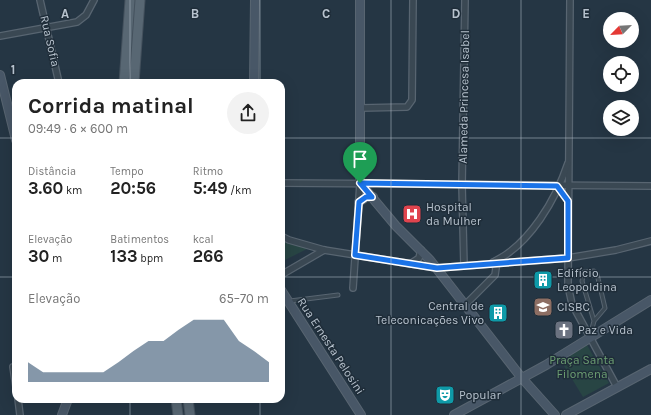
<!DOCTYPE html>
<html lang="pt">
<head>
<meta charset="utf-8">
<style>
  :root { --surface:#fff; --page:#f2f2f2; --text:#222; --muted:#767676; --accent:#526c85 }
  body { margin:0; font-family:Karla,sans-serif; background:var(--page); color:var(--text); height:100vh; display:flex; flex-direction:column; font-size:15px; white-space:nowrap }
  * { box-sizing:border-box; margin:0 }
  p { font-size:13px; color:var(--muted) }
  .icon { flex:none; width:22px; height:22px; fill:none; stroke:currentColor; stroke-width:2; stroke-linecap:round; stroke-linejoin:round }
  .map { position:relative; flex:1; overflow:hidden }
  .side { position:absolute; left:12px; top:79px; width:273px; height:324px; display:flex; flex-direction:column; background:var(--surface); border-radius:12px; box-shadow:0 4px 16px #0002 }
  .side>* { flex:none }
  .needle { width:26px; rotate:246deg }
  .controls { position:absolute; left:603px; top:12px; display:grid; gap:8px }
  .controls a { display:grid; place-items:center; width:36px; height:36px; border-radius:50%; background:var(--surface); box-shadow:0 4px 16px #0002; font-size:20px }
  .pin { position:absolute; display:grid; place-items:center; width:34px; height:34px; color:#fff; margin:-41px -17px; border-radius:50% 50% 50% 0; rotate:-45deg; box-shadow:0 0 4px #0007 }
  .pin .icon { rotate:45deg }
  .round { display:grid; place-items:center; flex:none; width:42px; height:42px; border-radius:21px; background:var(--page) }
  .headline { display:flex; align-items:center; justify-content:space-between; height:68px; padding:0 16px }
  h1 { font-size:22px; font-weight:700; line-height:30px }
  .stats { display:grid; grid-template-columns:repeat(3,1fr); gap:6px; height:68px; padding:4px 16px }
  .stats div { display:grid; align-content:center }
  .stats b { font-size:17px; font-weight:700 }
  .stats small { font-size:11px; font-weight:400 }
  .stats p { font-size:11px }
  .chart { height:112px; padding:8px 16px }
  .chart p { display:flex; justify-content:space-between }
  .chart svg { width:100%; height:72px; margin-top:4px; fill:var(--accent); opacity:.7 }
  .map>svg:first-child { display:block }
  .green { fill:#284544 }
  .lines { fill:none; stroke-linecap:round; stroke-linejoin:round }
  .lane-casing { stroke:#586571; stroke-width:5 }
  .street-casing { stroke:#586571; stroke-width:8 }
  .secondary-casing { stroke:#586571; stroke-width:10 }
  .primary-casing { stroke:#44515d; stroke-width:11 }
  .lane { stroke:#3a4853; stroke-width:3 }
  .street { stroke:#3a4853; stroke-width:5.5 }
  .secondary { stroke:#485767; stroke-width:8 }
  .primary { stroke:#586773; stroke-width:9 }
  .route-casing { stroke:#fff; stroke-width:8 }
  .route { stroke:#1a73e8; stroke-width:5 }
  .grid { fill:none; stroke:#b7c2cd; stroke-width:1; stroke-opacity:0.55 }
  .labels { text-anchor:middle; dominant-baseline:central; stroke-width:3; stroke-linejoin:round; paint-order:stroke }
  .street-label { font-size:12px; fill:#b7c2cd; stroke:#1f2d39 }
  .poi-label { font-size:12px; fill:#b7c2cd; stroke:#1f2d39; text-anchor:start }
  .park-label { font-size:12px; fill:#6d9f72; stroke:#1f2d39 }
  .grid-label { font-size:13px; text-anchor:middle; font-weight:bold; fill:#b7c2cd; stroke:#1f2d39; stroke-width:3; stroke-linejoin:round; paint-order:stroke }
</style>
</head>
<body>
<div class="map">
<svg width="651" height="415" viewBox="0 0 651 415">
  <rect width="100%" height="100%" fill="#253644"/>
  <g class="green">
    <polygon points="281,240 284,242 309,248 281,262"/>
    <polygon points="587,345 609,383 583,397 561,361"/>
  </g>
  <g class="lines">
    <defs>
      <g id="lane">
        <polyline points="290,301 338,295"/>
        <polyline points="590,336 594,321 582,281 584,272 594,271 597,274 605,308 594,321"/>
      </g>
      <g id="street">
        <polyline points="40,0 59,83"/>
        <polyline points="570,0 568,286 572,304 617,387"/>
        <polyline points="0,36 77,22 86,15 94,0"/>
        <polyline points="361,108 407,107 412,100 413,0"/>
        <polyline points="281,183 651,186"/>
        <polyline points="557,186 568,201"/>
        <polyline points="281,236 289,240 324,250 437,268 568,258 616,250 651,241"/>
        <path d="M 495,261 C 530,244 556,199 568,163"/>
        <polyline points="410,264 419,258 421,250"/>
        <polyline points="464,266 462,185 465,0"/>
        <polyline points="281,275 324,250"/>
        <polyline points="353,288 360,183"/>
        <polyline points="464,306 495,275 496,268 493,262"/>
        <polyline points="13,367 16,387"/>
        <polyline points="18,399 20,415"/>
      </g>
      <g id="secondary">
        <polyline points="360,0 360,183 396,226 430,260 521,377 555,415"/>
        <polyline points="0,75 16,140"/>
        <polyline points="254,83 255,0"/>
        <polyline points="359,202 366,197 373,197"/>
        <polyline points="281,290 361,415"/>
        <polyline points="62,415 68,399"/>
        <polyline points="454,415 546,365 651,300"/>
        <polyline points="566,415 651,369"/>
      </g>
      <g id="primary">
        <polyline points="124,83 130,0"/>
        <polyline points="134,83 140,0"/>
        <polyline points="176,399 178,415"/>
        <polyline points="188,399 190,415"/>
      </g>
    </defs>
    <use href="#lane" class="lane-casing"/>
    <use href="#street" class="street-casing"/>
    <use href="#secondary" class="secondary-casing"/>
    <use href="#primary" class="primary-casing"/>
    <use href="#lane" class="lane"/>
    <use href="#street" class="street"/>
    <use href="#secondary" class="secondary"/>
    <use href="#primary" class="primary"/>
  </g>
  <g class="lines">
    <defs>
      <polygon id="route" points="360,183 557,186 568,201 568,258 437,268 355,255 359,202 366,197 372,197"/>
    </defs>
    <use href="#route" class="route-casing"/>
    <use href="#route" class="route"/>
  </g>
  <path class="grid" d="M 130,0 L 130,83M 260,0 L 260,83M 391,0 L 391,415M 521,0 L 521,415M 0,138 L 16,138M 281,138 L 651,138M 0,277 L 16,277M 281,277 L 651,277M 130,399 L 130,415M 260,399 L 260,415"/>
  <defs>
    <symbol id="hospital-square" viewBox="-11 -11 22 22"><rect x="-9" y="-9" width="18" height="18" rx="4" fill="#e0444e" stroke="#1f2d39"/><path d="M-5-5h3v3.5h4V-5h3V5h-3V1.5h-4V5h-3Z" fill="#fff"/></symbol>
    <symbol id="building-square" viewBox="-11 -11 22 22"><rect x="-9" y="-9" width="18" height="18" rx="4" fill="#0f9aa8" stroke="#1f2d39"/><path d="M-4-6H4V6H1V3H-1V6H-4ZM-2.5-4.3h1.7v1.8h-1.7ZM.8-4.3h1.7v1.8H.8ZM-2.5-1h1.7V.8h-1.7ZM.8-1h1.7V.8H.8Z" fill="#fff"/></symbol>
    <symbol id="school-square" viewBox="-11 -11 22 22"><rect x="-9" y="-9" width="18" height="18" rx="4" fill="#8d6e63" stroke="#1f2d39"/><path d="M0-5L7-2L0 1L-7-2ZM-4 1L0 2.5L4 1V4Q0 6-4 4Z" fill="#fff"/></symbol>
    <symbol id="church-square" viewBox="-11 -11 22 22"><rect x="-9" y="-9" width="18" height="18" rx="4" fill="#6b7280" stroke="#1f2d39"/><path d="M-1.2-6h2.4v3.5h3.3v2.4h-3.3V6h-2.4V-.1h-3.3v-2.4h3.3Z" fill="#fff"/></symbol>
    <symbol id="theatre-square" viewBox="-11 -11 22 22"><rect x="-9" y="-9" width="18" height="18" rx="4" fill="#0f9aa8" stroke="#1f2d39"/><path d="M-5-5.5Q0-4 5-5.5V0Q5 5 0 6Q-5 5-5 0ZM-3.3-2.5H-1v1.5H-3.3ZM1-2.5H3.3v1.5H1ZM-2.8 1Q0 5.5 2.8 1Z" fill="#fff"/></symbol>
  </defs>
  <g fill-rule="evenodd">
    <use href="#hospital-square" x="401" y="203" width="22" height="22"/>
    <use href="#building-square" x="532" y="269" width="22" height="22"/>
    <use href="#school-square" x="532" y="296" width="22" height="22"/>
    <use href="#building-square" x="487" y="302" width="22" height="22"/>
    <use href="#church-square" x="553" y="319" width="22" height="22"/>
    <use href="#theatre-square" x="434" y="384" width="22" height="22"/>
  </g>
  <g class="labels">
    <g class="street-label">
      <text transform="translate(50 41) rotate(77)">Rua Sofia</text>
      <text transform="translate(464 97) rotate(-89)">Alameda Princesa Isabel</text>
      <text transform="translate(331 346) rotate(57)">Rua Ernesta Pelosini</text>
    </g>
    <g class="poi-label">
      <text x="426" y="207">Hospital<tspan x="426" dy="14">da Mulher</tspan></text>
      <text x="557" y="273">Edifício<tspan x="557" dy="14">Leopoldina</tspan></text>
      <text x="484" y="306" text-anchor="end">Central de<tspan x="484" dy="14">Teleconicações Vivo</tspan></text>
      <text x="557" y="307">CISBC</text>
      <text x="578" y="330">Paz e Vida</text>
      <text x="459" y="395">Popular</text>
    </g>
    <g class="park-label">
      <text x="582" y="360">Praça Santa<tspan x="582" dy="14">Filomena</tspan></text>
    </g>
  </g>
  <g class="grid-label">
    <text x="65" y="18">A</text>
    <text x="195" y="18">B</text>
    <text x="326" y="18">C</text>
    <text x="456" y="18">D</text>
    <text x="586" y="18">E</text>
    <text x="13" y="74">1</text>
  </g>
</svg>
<div class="controls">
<a><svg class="needle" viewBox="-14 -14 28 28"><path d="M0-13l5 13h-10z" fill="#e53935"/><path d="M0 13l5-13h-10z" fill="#767676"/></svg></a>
<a><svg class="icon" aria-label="locate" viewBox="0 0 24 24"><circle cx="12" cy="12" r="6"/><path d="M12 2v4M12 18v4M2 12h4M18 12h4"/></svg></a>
<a><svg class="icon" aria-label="layers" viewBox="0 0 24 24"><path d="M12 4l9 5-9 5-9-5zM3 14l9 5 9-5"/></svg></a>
</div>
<div class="pin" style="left:360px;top:183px;background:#1e9e55"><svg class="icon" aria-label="arrive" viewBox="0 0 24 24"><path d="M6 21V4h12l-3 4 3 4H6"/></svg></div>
<section class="side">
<div class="headline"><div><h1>Corrida matinal</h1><p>09:49 · 6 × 600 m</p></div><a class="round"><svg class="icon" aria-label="share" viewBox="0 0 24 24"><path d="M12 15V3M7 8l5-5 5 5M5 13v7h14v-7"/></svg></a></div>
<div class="stats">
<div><p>Distância</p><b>3.60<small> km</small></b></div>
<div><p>Tempo</p><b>20:56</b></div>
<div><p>Ritmo</p><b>5:49<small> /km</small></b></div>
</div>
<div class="stats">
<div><p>Elevação</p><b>30<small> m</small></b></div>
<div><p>Batimentos</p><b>133<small> bpm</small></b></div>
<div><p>kcal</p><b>266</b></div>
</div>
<div class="chart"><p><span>Elevação</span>65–70 m</p>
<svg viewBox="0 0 160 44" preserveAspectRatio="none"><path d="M0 44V32L10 38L20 38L30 38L40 38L50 38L60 32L70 25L80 19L90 19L100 12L110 6L120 6L130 6L140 19L150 25L160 32V44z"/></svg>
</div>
</section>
</div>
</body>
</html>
